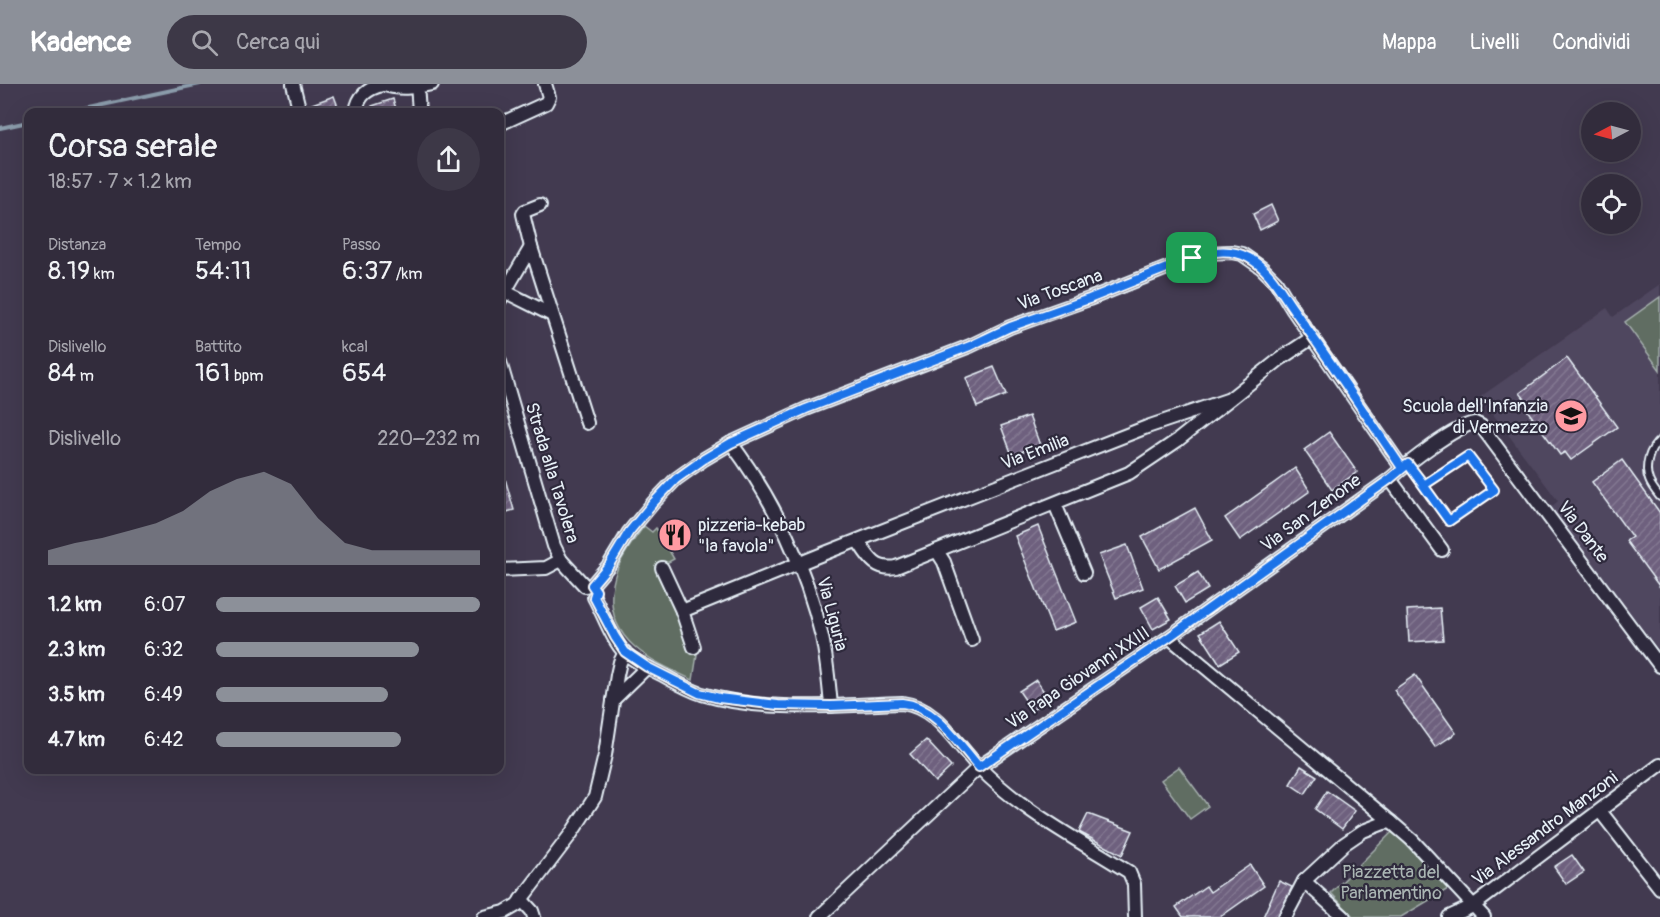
<!DOCTYPE html>
<html lang="it">
<head>
<meta charset="utf-8">
<style>
  :root { --surface:#322c3c; --page:#3d3847; --text:#f1f3f6; --muted:#a8a7af; --line:#4d4856; --accent:#8c9099 }
  body { margin:0; font-family:Pangolin,sans-serif; background:var(--page); color:var(--text); height:100vh; display:flex; flex-direction:column; font-size:22px; white-space:nowrap }
  * { box-sizing:border-box; margin:0 }
  p { font-size:20px; color:var(--muted) }
  .icon { flex:none; width:33px; height:33px; fill:none; stroke:currentColor; stroke-width:2; stroke-linecap:round; stroke-linejoin:round }
  .map { position:relative; flex:1; overflow:hidden }
  .sheet { position:absolute; left:24px; top:24px; width:480px; height:666px; display:flex; flex-direction:column; background:var(--surface); border-radius:12px; box-shadow:0 6px 24px #0002,0 0 0 2px var(--line) }
  .sheet>* { flex:none }
  .needle { width:39px; rotate:264deg }
  .tools { position:absolute; left:1581px; top:18px; display:grid; gap:12px }
  .tools a { display:grid; place-items:center; width:60px; height:60px; border-radius:50%; background:var(--surface); box-shadow:0 6px 24px #0002,0 0 0 2px var(--line); font-size:30px }
  .pin { position:absolute; display:grid; place-items:center; width:51px; height:51px; color:#fff; margin:-26px; border-radius:12px; box-shadow:0 3px 9px #0006 }
  .round { display:grid; place-items:center; flex:none; width:63px; height:63px; border-radius:32px; background:var(--page) }
  .summary { display:flex; align-items:center; justify-content:space-between; height:102px; padding:0 24px }
  h1 { font-size:33px; font-weight:600; line-height:45px }
  .stats { display:grid; grid-template-columns:repeat(3,1fr); gap:9px; height:102px; padding:6px 24px }
  .stats div { display:grid; align-content:center }
  .stats b { font-size:26px; font-weight:600 }
  .stats small { font-size:16px; font-weight:400 }
  .stats p { font-size:16px }
  .chart { height:168px; padding:12px 24px }
  .chart p { display:flex; justify-content:space-between }
  .chart svg { width:100%; height:108px; margin-top:6px; fill:var(--accent); opacity:.7 }
  ul { padding:0 24px; list-style:none; font-size:20px }
  li { display:grid; grid-template-columns:96px 72px 1fr; align-items:center; height:45px }
  li i { height:15px; border-radius:8px; background:var(--accent) }
  header { display:flex; align-items:center; gap:36px; box-sizing:border-box; height:84px; padding:0 30px; background:var(--accent); color:#fff }
  header strong { font-size:28px }
  nav { display:flex; gap:33px; margin-inline-start:auto; font-size:21px }
  .search { width:420px; height:54px; background:var(--page); display:flex; align-items:center; gap:15px; box-sizing:border-box; padding:0 21px; border-radius:33px; color:var(--muted); font-size:22px }
  .map>svg:first-child { display:block }
  .built { fill:#4f465e }
  .park { fill:#616d62; stroke:#a4afad; stroke-width:1.5 }
  .lines { fill:none; stroke-linecap:round; stroke-linejoin:round }
  .stream { stroke:#8b9cab; stroke-width:4 }
  .building { fill:url(#building-hatch); stroke:#e8f1f8; stroke-width:1.5 }
  .lane-casing { stroke:#e8f1f8; stroke-width:10 }
  .street-casing { stroke:#e8f1f8; stroke-width:16 }
  .lane { stroke:#2f2a3d; stroke-width:6 }
  .street { stroke:#2f2a3d; stroke-width:12 }
  .route-casing { stroke:#fff; stroke-width:12 }
  .route { stroke:#1a73e8; stroke-width:8 }
  .labels { text-anchor:middle; dominant-baseline:central; stroke-width:4.5; stroke-linejoin:round; paint-order:stroke }
  .street-label { font-size:18px; fill:#e8f1f8; stroke:#2f2a3d }
  .poi-label { font-size:18px; fill:#e8f1f8; stroke:#2f2a3d; text-anchor:end }
  .park-label { font-size:18px; fill:#abb6b4; stroke:#2f2a3d }
</style>
</head>
<body>
<header>
<strong>Kadence</strong>
<div class="search"><svg class="icon" aria-label="search" viewBox="0 0 24 24"><circle cx="10" cy="10" r="6"/><path d="M15 15l6 6"/></svg>Cerca qui</div>
<nav><a>Mappa</a><a>Livelli</a><a>Condividi</a></nav>
</header>
<div class="map">
<svg width="1660" height="833" viewBox="0 0 1660 833">
  <defs>
    <pattern id="building-hatch" width="6" height="6" patternUnits="userSpaceOnUse" patternTransform="scale(1.5)"><rect width="6" height="6" fill="#6e617e"/><path d="M-1 1l2-2M0 6l6-6M5 7l2-2" fill="none" stroke="#837891"/></pattern>
  </defs>
  <rect width="100%" height="100%" fill="#423a50"/>
  <filter id="ink" filterUnits="userSpaceOnUse"><feTurbulence type="fractalNoise" baseFrequency=".0167" numOctaves="2"/><feDisplacementMap in="SourceGraphic" scale="12" xChannelSelector="R" yChannelSelector="G"/><feConvolveMatrix kernelMatrix="1 2 1 2 8 2 1 2 1" color-interpolation-filters="sRGB"/></filter>
  <g filter="url(#ink)">
    <polygon class="built" points="1660,200 1660,565 1659,566 1550,424 1558,417 1480,313 1607,224 1613,233"/>
    <g class="park">
      <polygon points="1660,213 1660,286 1625,238"/>
      <path d="M 644,442 L 652,448 L 656,444 L 674,475 L 659,483 L 678,528 L 687,563 L 698,564 L 693,596 C 654,578 608,559 612,508 C 613,497 616,486 621,477 C 627,465 636,453 644,442 Z"/>
      <polygon points="1179,683 1208,722 1190,735 1161,696"/>
      <polygon points="1393,747 1448,805 1401,833 1354,833 1331,809"/>
    </g>
    <g class="lines">
      <g class="stream">
        <polyline points="70,28 200,0"/>
        <polyline points="0,44 28,38"/>
      </g>
    </g>
    <g class="building">
      <polygon points="334,12 340,28 314,28 312,20"/>
      <polygon points="393,15 397,28 374,28 372,22"/>
      <polygon points="1271,121 1278,137 1260,146 1253,130"/>
      <polygon points="1567,274 1617,343 1571,376 1565,368 1560,371 1524,322 1528,319 1520,309"/>
      <polygon points="994,283 1006,311 977,323 966,294"/>
      <polygon points="1029,332 1040,361 1012,371 1001,342"/>
      <polygon points="1329,348 1357,388 1332,406 1304,366"/>
      <polygon points="1622,376 1660,429 1659,502 1626,457 1632,453 1592,398"/>
      <polygon points="500,377 514,426 500,430"/>
      <polygon points="1295,384 1310,407 1240,456 1225,434"/>
      <polygon points="1195,424 1212,456 1159,485 1142,453"/>
      <polygon points="1038,442 1076,538 1053,547 1015,452"/>
      <polygon points="1127,461 1143,504 1116,514 1099,471"/>
      <polygon points="1198,488 1208,505 1185,519 1175,502"/>
      <polygon points="1158,513 1171,535 1153,545 1141,523"/>
      <polygon points="1440,524 1443,556 1409,558 1407,526"/>
      <polygon points="1219,537 1239,568 1220,580 1200,549"/>
      <polygon points="1415,591 1456,649 1435,663 1394,606"/>
      <polygon points="1036,596 1049,615 1032,626 1019,607"/>
      <polygon points="926,656 951,683 935,698 910,670"/>
      <polygon points="1301,682 1317,692 1305,710 1290,700"/>
      <polygon points="1327,707 1355,727 1342,745 1315,725"/>
      <polygon points="1088,730 1133,747 1122,771 1079,748"/>
      <polygon points="1572,771 1584,788 1566,800 1554,783"/>
      <polygon points="1250,781 1264,802 1220,833 1183,833 1176,823 1206,802 1210,808"/>
      <polygon points="1279,797 1292,803 1278,833 1263,833"/>
    </g>
    <g class="lines">
      <defs>
        <g id="lane">
          <path d="M 1660,356 C 1649,365 1644,383 1649,396 C 1651,402 1656,408 1660,413"/>
          <polyline points="1408,380 1449,437 1494,406 1468,372 1424,401"/>
        </g>
        <g id="street">
          <polyline points="293,0 300,28"/>
          <path d="M 381,0 C 399,6 414,4 432,0"/>
          <polyline points="417,0 419,28"/>
          <path d="M 356,28 C 358,12 367,5 382,1"/>
          <polyline points="500,40 546,19 549,13 545,0"/>
          <polyline points="531,163 523,130 525,127 540,121"/>
          <polyline points="500,205 552,231"/>
          <polyline points="500,216 531,163 587,339"/>
          <polyline points="500,278 554,462 561,476 585,502"/>
          <path d="M 731,359 C 774,416 806,484 822,553 C 827,576 829,599 831,622"/>
          <polyline points="1390,395 1442,466"/>
          <polyline points="1055,420 1084,489"/>
          <path d="M 858,457 C 868,472 875,487 896,483 L 1129,389 L 1178,356 L 1280,275 L 1313,253"/>
          <polyline points="937,467 944,478 972,556"/>
          <polyline points="662,484 682,527 694,563"/>
          <polyline points="500,486 546,484 561,476"/>
          <polyline points="592,501 609,481 629,448 653,419 676,395 704,375 731,359 806,325 970,262 1010,243 1089,215 1205,169 1232,168 1242,170 1262,184 1276,198 1293,226 1402,384"/>
          <path d="M 594,513 C 603,529 612,556 625,569 C 635,578 649,584 661,590 C 674,597 687,605 702,610 C 765,629 837,621 902,619 C 937,623 955,659 978,682 C 1021,727 1077,755 1129,788 L 1134,800 L 1135,833"/>
          <polyline points="682,527 820,471 1147,343 1227,316"/>
          <path d="M 1169,553 L 1390,395 C 1407,380 1455,342 1475,339 L 1481,342 L 1660,582"/>
          <polyline points="613,616 647,583"/>
          <polyline points="1600,727 1660,804"/>
          <polyline points="1304,797 1344,833"/>
          <polyline points="521,815 532,827 534,833"/>
          <polyline points="484,833 505,828 517,821 571,750 595,713 605,671 617,591 620,578 625,568"/>
          <polyline points="819,833 979,683 1169,553 1391,738 1412,756 1484,833"/>
          <polyline points="1285,833 1304,797 1344,760 1363,747 1384,739 1391,738"/>
          <polyline points="1449,833 1473,822 1660,681"/>
        </g>
      </defs>
      <use href="#lane" class="lane-casing"/>
      <use href="#street" class="street-casing"/>
      <use href="#lane" class="lane"/>
      <use href="#street" class="street"/>
    </g>
  </g>
  <g class="lines" filter="url(#ink)">
    <defs>
      <path id="route" d="M 1192,174 L 1089,215 L 1010,243 L 970,262 L 806,325 L 731,359 L 704,375 L 676,395 L 653,419 L 629,448 L 609,481 L 592,501 L 596,507 L 594,513 L 615,553 L 625,568 L 647,583 L 699,609 L 719,614 L 778,621 L 831,622 L 902,619 C 935,622 958,659 979,683 L 1169,553 L 1390,395 L 1408,380 L 1424,401 L 1468,372 L 1494,406 L 1449,437 L 1408,380 L 1402,384 C 1367,332 1332,280 1296,229 C 1281,209 1272,187 1249,174 C 1231,164 1210,167 1192,174"/>
    </defs>
    <use href="#route" class="route-casing"/>
    <use href="#route" class="route"/>
  </g>
  <defs>
    <symbol id="school-disc" viewBox="-11 -11 22 22"><circle r="9.5" fill="#ff9aa2" stroke="#2f2a3d"/><path d="M0-5L7-2L0 1L-7-2ZM-4 1L0 2.5L4 1V4Q0 6-4 4Z" fill="#111"/></symbol>
    <symbol id="restaurant-disc" viewBox="-11 -11 22 22"><circle r="9.5" fill="#ff9aa2" stroke="#2f2a3d"/><path d="M-5-6h1v4h1v-4h1v4h1v-4h1v5L-1.5 .5V6h-2V.5L-5-1ZM5-6V6H3V1.5H1.5Q1.5-4 5-6Z" fill="#111"/></symbol>
  </defs>
  <g fill-rule="evenodd">
    <use href="#school-disc" x="1552" y="313" width="38" height="38"/>
    <use href="#restaurant-disc" x="656" y="432" width="38" height="38"/>
  </g>
  <g class="labels">
    <g class="street-label">
      <text transform="translate(1060 206) rotate(-20)">Via Toscana</text>
      <text transform="translate(1035 368) rotate(-21)">Via Emilia</text>
      <text transform="translate(552 389) rotate(73)">Strada alla Tavolera</text>
      <text transform="translate(1311 429) rotate(-36)">Via San Zenone</text>
      <text transform="translate(1583 448) rotate(53)">Via Dante</text>
      <text transform="translate(832 530) rotate(75)">Via Liguria</text>
      <text transform="translate(1078 594) rotate(-34)">Via Papa Giovanni XXIII</text>
      <text transform="translate(1545 745) rotate(-37)">Via Alessandro Manzoni</text>
    </g>
    <g class="poi-label">
      <text x="1548" y="322">Scuola dell'Infanzia<tspan x="1548" dy="21">di Vermezzo</tspan></text>
      <text x="698" y="441" text-anchor="start">pizzeria-kebab<tspan x="698" dy="21">"la favola"</tspan></text>
    </g>
    <g class="park-label">
      <text x="1391" y="788">Piazzetta del<tspan x="1391" dy="21">Parlamentino</tspan></text>
    </g>
  </g>
</svg>
<div class="tools">
<a><svg class="needle" viewBox="-14 -14 28 28"><path d="M0-13l5 13h-10z" fill="#e53935"/><path d="M0 13l5-13h-10z" fill="#a8a7af"/></svg></a>
<a><svg class="icon" aria-label="locate" viewBox="0 0 24 24"><circle cx="12" cy="12" r="6"/><path d="M12 2v4M12 18v4M2 12h4M18 12h4"/></svg></a>
</div>
<div class="pin" style="left:1192px;top:174px;background:#1e9e55"><svg class="icon" aria-label="arrive" viewBox="0 0 24 24"><path d="M6 21V4h12l-3 4 3 4H6"/></svg></div>
<section class="sheet">
<div class="summary"><div><h1>Corsa serale</h1><p>18:57 · 7 × 1.2 km</p></div><a class="round"><svg class="icon" aria-label="share" viewBox="0 0 24 24"><path d="M12 15V3M7 8l5-5 5 5M5 13v7h14v-7"/></svg></a></div>
<div class="stats">
<div><p>Distanza</p><b>8.19<small> km</small></b></div>
<div><p>Tempo</p><b>54:11</b></div>
<div><p>Passo</p><b>6:37<small> /km</small></b></div>
</div>
<div class="stats">
<div><p>Dislivello</p><b>84<small> m</small></b></div>
<div><p>Battito</p><b>161<small> bpm</small></b></div>
<div><p>kcal</p><b>654</b></div>
</div>
<div class="chart"><p><span>Dislivello</span>220–232 m</p>
<svg viewBox="0 0 160 44" preserveAspectRatio="none"><path d="M0 44V38L10 35L20 33L30 30L40 27L50 22L60 14L70 9L80 6L90 11L100 25L110 35L120 38L130 38L140 38L150 38L160 38V44z"/></svg>
</div>
<ul>
<li><b>1.2 km</b>6:07<i style="width:100%"></i></li>
<li><b>2.3 km</b>6:32<i style="width:77%"></i></li>
<li><b>3.5 km</b>6:49<i style="width:65%"></i></li>
<li><b>4.7 km</b>6:42<i style="width:70%"></i></li>
</ul>
</section>
</div>
</body>
</html>
